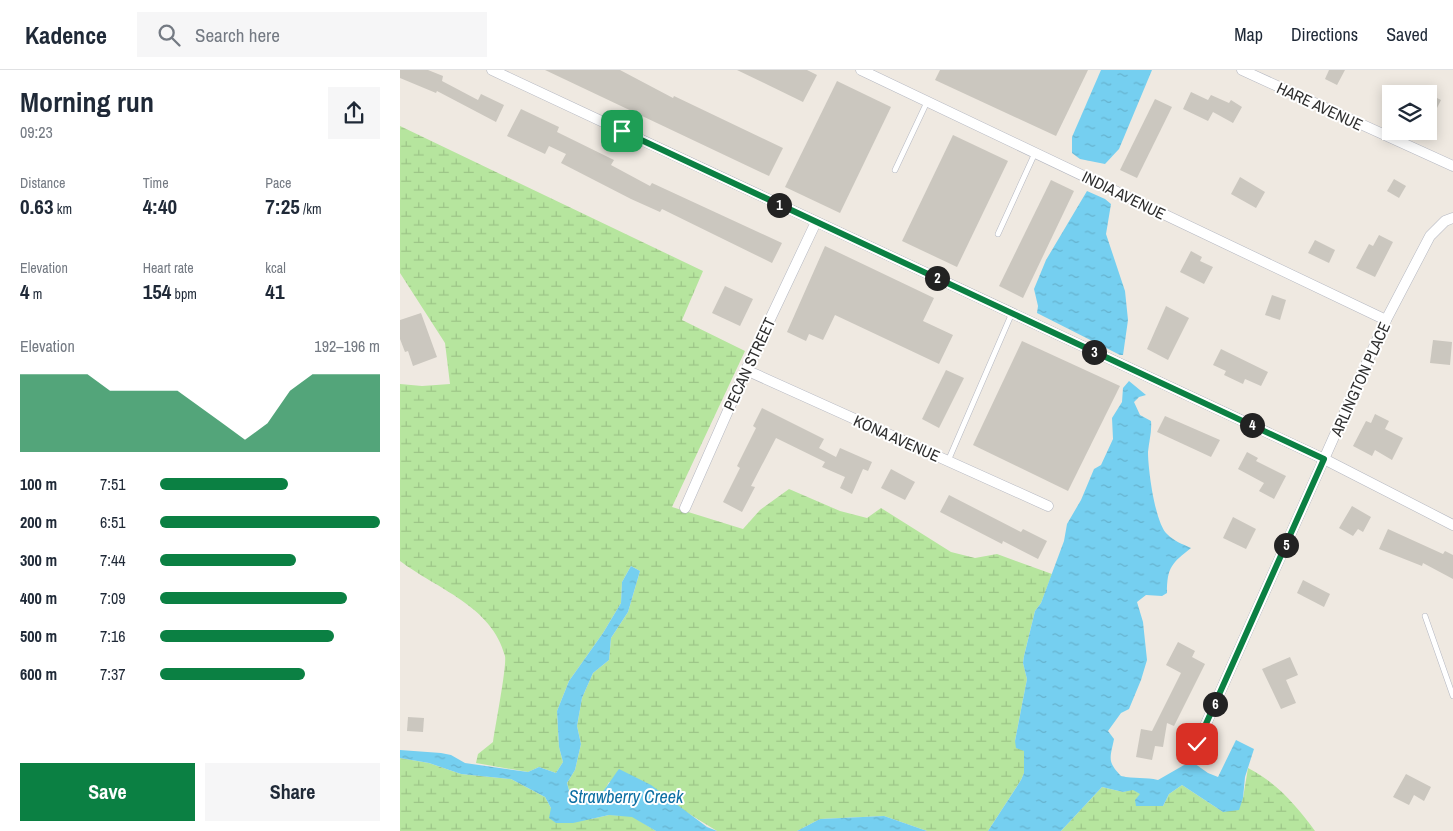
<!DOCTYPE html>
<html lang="en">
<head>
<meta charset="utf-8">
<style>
  :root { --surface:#fff; --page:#f6f6f7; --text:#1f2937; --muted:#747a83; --line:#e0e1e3; --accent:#0b8043 }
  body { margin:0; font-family:"Archivo Narrow",sans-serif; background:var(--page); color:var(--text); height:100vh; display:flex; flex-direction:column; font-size:19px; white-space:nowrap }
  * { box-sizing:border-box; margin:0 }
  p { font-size:16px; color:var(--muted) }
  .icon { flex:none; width:28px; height:28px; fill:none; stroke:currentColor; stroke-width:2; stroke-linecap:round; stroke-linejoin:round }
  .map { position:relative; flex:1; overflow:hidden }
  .sheet { display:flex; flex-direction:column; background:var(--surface); width:400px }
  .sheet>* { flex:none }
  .buttons { position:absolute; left:982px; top:15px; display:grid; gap:10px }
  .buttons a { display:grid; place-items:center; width:55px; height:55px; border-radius:0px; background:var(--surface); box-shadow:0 2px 12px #0003; font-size:25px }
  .pin { position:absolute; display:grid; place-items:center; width:42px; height:42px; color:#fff; margin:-21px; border-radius:10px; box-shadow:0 2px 8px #0006 }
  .km { position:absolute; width:25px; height:25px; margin:-12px; border-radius:50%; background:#222; color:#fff; font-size:14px; line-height:25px; text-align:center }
  .round { display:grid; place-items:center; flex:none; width:52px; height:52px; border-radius:0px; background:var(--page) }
  .summary { display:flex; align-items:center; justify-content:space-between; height:85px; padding:0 20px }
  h1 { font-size:28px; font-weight:700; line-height:38px }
  .figures { display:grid; grid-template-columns:repeat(3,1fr); gap:8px; height:85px; padding:5px 20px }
  .figures div { display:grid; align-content:center }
  .figures b { font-size:21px; font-weight:700 }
  .figures small { font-size:14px; font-weight:400 }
  .figures p { font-size:14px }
  .chart { height:140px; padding:10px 20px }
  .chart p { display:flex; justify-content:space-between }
  .chart svg { width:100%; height:90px; margin-top:5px; fill:var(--accent); opacity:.7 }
  .button { display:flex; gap:10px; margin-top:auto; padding:10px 20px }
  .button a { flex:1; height:58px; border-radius:0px; background:var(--accent); color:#fff; font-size:20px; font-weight:700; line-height:58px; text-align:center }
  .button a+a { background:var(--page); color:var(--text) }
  ul { padding:0 20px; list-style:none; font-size:16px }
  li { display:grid; grid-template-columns:80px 60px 1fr; align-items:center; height:38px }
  li i { height:12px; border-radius:6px; background:var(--accent) }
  header { display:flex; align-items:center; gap:30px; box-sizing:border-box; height:70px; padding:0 25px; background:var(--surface); border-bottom:1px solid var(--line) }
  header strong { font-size:24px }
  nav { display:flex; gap:28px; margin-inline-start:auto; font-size:18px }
  .search { width:350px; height:45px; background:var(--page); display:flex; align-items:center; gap:12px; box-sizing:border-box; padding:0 18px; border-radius:0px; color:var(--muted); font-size:19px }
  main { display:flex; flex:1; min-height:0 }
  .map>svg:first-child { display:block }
  .wetland { fill:url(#wetland-marsh) }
  .water { fill:url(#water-ripples) }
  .building { fill:#cbc7bf }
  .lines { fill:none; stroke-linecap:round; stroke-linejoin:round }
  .lane-casing { stroke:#b4b7c1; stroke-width:6 }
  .street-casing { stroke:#b4b7c1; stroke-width:11 }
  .lane { stroke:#fff; stroke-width:5 }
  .street { stroke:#fff; stroke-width:10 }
  .route-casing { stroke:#fff; stroke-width:10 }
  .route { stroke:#0b8043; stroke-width:6 }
  .labels { text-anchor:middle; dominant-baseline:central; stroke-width:4; stroke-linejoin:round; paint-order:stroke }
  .street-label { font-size:16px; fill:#2e2e2e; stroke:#fff }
  .water-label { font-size:18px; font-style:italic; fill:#0d6fa3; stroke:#fff }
</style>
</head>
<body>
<header>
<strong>Kadence</strong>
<div class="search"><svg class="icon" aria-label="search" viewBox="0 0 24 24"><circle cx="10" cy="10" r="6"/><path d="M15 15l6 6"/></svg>Search here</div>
<nav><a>Map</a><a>Directions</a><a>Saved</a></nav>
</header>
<main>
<section class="sheet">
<div class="summary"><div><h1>Morning run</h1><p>09:23</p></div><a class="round"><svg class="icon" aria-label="share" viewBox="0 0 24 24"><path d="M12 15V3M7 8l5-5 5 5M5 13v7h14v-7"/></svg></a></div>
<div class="figures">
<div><p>Distance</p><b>0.63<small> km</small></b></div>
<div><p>Time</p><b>4:40</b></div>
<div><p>Pace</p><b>7:25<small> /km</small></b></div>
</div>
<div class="figures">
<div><p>Elevation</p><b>4<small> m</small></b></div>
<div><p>Heart rate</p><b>154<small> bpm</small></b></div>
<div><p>kcal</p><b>41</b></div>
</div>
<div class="chart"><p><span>Elevation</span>192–196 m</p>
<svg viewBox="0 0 160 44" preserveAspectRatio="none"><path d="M0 44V6L10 6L20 6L30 6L40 14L50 14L60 14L70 14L80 22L90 30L100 38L110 30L120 14L130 6L140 6L150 6L160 6V44z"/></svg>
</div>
<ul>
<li><b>100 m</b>7:51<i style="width:58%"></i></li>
<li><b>200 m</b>6:51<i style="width:100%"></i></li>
<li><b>300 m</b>7:44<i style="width:62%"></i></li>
<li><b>400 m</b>7:09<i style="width:85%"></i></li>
<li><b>500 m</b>7:16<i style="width:79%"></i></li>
<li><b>600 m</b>7:37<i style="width:66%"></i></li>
</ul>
<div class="button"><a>Save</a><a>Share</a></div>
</section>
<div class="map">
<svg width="1053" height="761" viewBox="0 0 1053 761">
  <defs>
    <pattern id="wetland-marsh" width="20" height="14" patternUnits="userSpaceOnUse" patternTransform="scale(1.25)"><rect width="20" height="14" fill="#b6e59e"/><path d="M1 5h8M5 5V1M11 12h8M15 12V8" fill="none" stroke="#9dc588"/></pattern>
    <pattern id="water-ripples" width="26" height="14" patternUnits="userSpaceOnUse" patternTransform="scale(1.25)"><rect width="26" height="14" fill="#75cff0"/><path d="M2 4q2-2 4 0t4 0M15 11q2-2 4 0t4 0" fill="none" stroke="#66b2ce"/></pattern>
  </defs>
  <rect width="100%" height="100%" fill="#efe9e1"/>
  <g class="wetland">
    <path d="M 0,56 L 303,201 L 282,250 L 345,281 L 272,437 L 343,459 L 360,440 L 389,419 L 440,441 L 467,448 L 481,438 L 551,482 L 575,488 L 597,484 L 652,504 L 641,533 L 635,541 L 624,586 L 623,593 L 627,609 L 615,671 L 624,681 L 624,703 L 621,710 L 588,761 L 527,761 L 484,746 L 420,749 L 397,761 L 317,761 L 286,742 L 209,712 C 201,730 188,735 170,724 L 167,713 L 175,700 L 181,674 L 177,656 L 182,628 L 193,603 L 209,590 L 211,568 L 228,542 L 240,501 L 231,496 L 222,512 L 221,533 L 203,563 L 169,611 L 157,641 L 159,677 L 163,692 L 156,703 L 139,697 L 128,702 L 76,693 L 78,684 L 93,672 C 95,657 107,596 105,586 C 92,536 37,519 0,491 L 0,314 L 22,316 L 50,314 L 45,273 L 0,203 Z"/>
    <polygon points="0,688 29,693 61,704 111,709 145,727 151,738 191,749 209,745 232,746 256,761 0,761"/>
    <path d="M 848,698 C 876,712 897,736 915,761 L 661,761 L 702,717 L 723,722 L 733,719 L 763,736 L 769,724 L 782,715 L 823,742 L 843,728 Z"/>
  </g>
  <g class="water">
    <polygon points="701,0 752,0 719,79 705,94 680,89 672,83 672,67"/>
    <polygon points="687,121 705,129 711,134 706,164 725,221 728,250 723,285 720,285 637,243 638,236 634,219 646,190"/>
    <path d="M 729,311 L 746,325 L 739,327 L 734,332 L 740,345 L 751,351 C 752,362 749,371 748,382 C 748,399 755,453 767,464 C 774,471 782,474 791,478 C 772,493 767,497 767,523 L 762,526 L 746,525 L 737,532 L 743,552 L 747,590 L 741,610 L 729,639 L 721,643 L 708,661 L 714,669 C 710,689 707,691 721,706 C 734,709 746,707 758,710 L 791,691 L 808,703 L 818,707 L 836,670 L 854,679 L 845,707 L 843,728 L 839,740 L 823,742 L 782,715 L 769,724 L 763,736 L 736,736 L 735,730 L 740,724 L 733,720 L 723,722 L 702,717 L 661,761 L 588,761 L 621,710 L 624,703 L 624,681 L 616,678 L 615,671 L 627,609 L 623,593 L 624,586 L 635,541 L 641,533 L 664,471 L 667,454 L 681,430 L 694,399 L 701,395 L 713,369 L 712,348 L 722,332 L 723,318 Z"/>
    <path d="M 231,496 L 240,501 L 228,542 L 211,568 L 209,590 L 193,603 L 182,628 L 177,656 L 181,674 L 175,700 L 167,713 L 170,724 C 197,742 205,717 219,699 L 251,715 L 307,757 L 317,761 L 256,761 L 232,747 L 209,745 L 173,753 L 156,753 L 149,748 L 151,738 L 145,727 L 111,709 L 61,704 L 29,693 L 0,688 L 0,680 L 41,683 L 51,685 L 65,693 L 128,702 L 139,697 L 156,703 L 163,692 L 159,677 L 157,641 L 169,611 L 203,563 L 221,533 L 222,512 Z"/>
    <polygon points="484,746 527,761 397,761 420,749"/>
  </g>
  <g class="building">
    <polygon points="0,0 28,0 43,6 42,11 78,30 81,24 104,35 96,52 37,21 36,23 0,8"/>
    <polygon points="145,0 220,0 273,28 274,26 383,78 369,106"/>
    <polygon points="337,0 407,0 417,5 403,32"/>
    <polygon points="540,0 688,0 656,66 535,10"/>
    <polygon points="929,0 945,0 937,15 925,9"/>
    <polygon points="437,11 491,37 440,143 385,117"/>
    <polygon points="791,22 808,30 811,25 829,33 831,30 842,37 833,53 813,42 808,51 783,39"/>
    <polygon points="1029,24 1041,30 1029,54"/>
    <polygon points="755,29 772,37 737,108 720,100"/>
    <polygon points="121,39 159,57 157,62 214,90 211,95 250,116 252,113 382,173 372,193 262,139 260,142 231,129 161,93 166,84 149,76 145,84 107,66"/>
    <polygon points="553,65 608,91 557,197 502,171"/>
    <polygon points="840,107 865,122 856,138 831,124"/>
    <polygon points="994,109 1006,116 999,128 987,121"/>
    <polygon points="651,110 674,121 623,228 599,216"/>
    <polygon points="979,165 993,172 975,207 956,198 969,174 973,176"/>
    <polygon points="915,170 935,180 929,193 908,183"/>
    <polygon points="425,176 534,228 523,251 553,265 539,294 435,245 423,270 409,264 406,271 387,262"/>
    <polygon points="791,181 802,187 800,191 813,197 804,214 780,202"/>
    <polygon points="325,216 353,229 340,256 312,243"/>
    <polygon points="872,225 886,230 880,250 865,245"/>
    <polygon points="766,236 789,248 768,290 747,279"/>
    <polygon points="21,243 37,287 13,296 8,281 5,282 0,269 0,250"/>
    <polygon points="1033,270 1052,272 1050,295 1030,293"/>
    <polygon points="622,271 720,316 668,421 573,375"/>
    <polygon points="821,279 868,302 861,316 845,309 843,314 824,305 826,301 813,295"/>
    <polygon points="546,300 564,308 539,358 522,349"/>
    <polygon points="362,338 424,369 419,378 436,387 440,378 472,392 468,401 463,399 452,424 440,418 445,407 422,397 425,392 376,368 351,416 355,417 342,442 323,432 340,398 337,396 356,358 353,356"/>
    <polygon points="975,344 989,351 985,359 1003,368 992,390 975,380 972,386 953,376 966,351 971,353"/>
    <polygon points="765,346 820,370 811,387 757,362"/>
    <polygon points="847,382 858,388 856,391 886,406 874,429 859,421 864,413 838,399"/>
    <polygon points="491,399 515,412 505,430 481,418"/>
    <polygon points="549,425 621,462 623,459 647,471 638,489 603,471 602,474 540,442"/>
    <polygon points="952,436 971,447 963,462 958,459 953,466 939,458"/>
    <polygon points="833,447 856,459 846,479 823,468"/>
    <polygon points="988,459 1043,484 1045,481 1053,485 1053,509 1023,493 1022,496 979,479"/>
    <polygon points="903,510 930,524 924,537 897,523"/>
    <polygon points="778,572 795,581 792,587 805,594 774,656 767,653 763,677 755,676 752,690 736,687 741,659 752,661 781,603 766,595"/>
    <polygon points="890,587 898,605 886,610 896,633 881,639 862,599"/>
    <polygon points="8,647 24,648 23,662 7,661"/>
    <polygon points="1006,704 1031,717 1024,731 1014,725 1009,735 993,727"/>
  </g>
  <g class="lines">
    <defs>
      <g id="lane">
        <polyline points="495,100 527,32"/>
        <polyline points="598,164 635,83"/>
        <polyline points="548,391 612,243"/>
        <polyline points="1025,546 1053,626"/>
      </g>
      <g id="street">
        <polyline points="92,0 924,389 1053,455"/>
        <polyline points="461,0 986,250"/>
        <polyline points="842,0 1053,96"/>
        <polyline points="346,300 648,436"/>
        <polyline points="285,438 346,300 416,152"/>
        <polyline points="797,674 986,250 1030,166 1045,151 1053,148"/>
      </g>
    </defs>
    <use href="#lane" class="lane-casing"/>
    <use href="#street" class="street-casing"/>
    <use href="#lane" class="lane"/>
    <use href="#street" class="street"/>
  </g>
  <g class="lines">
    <defs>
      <polyline id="route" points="222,61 924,389 797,674"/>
    </defs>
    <use href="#route" class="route-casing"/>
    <use href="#route" class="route"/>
  </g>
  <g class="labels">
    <g class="street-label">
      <text transform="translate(920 36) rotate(25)">HARE AVENUE</text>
      <text transform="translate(724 125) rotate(26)">INDIA AVENUE</text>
      <text transform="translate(349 294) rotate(-65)">PECAN STREET</text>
      <text transform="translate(960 309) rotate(-66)">ARLINGTON PLACE</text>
      <text transform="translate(497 368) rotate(24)">KONA AVENUE</text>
    </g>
    <g class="water-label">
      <text x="226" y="726">Strawberry Creek</text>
    </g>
  </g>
</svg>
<div class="buttons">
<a><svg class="icon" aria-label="layers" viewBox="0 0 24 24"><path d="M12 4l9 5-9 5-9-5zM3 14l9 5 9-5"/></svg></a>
</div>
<div class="pin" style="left:222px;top:61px;background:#1e9e55"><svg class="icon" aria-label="arrive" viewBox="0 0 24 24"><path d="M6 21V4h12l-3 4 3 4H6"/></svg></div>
<div class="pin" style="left:797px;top:674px;background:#d93025"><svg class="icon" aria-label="check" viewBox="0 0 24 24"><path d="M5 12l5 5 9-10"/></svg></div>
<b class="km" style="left:379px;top:135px">1</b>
<b class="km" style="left:537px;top:208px">2</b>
<b class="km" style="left:694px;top:282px">3</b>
<b class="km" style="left:852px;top:355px">4</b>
<b class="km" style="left:886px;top:475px">5</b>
<b class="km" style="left:815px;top:634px">6</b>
</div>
</main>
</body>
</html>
